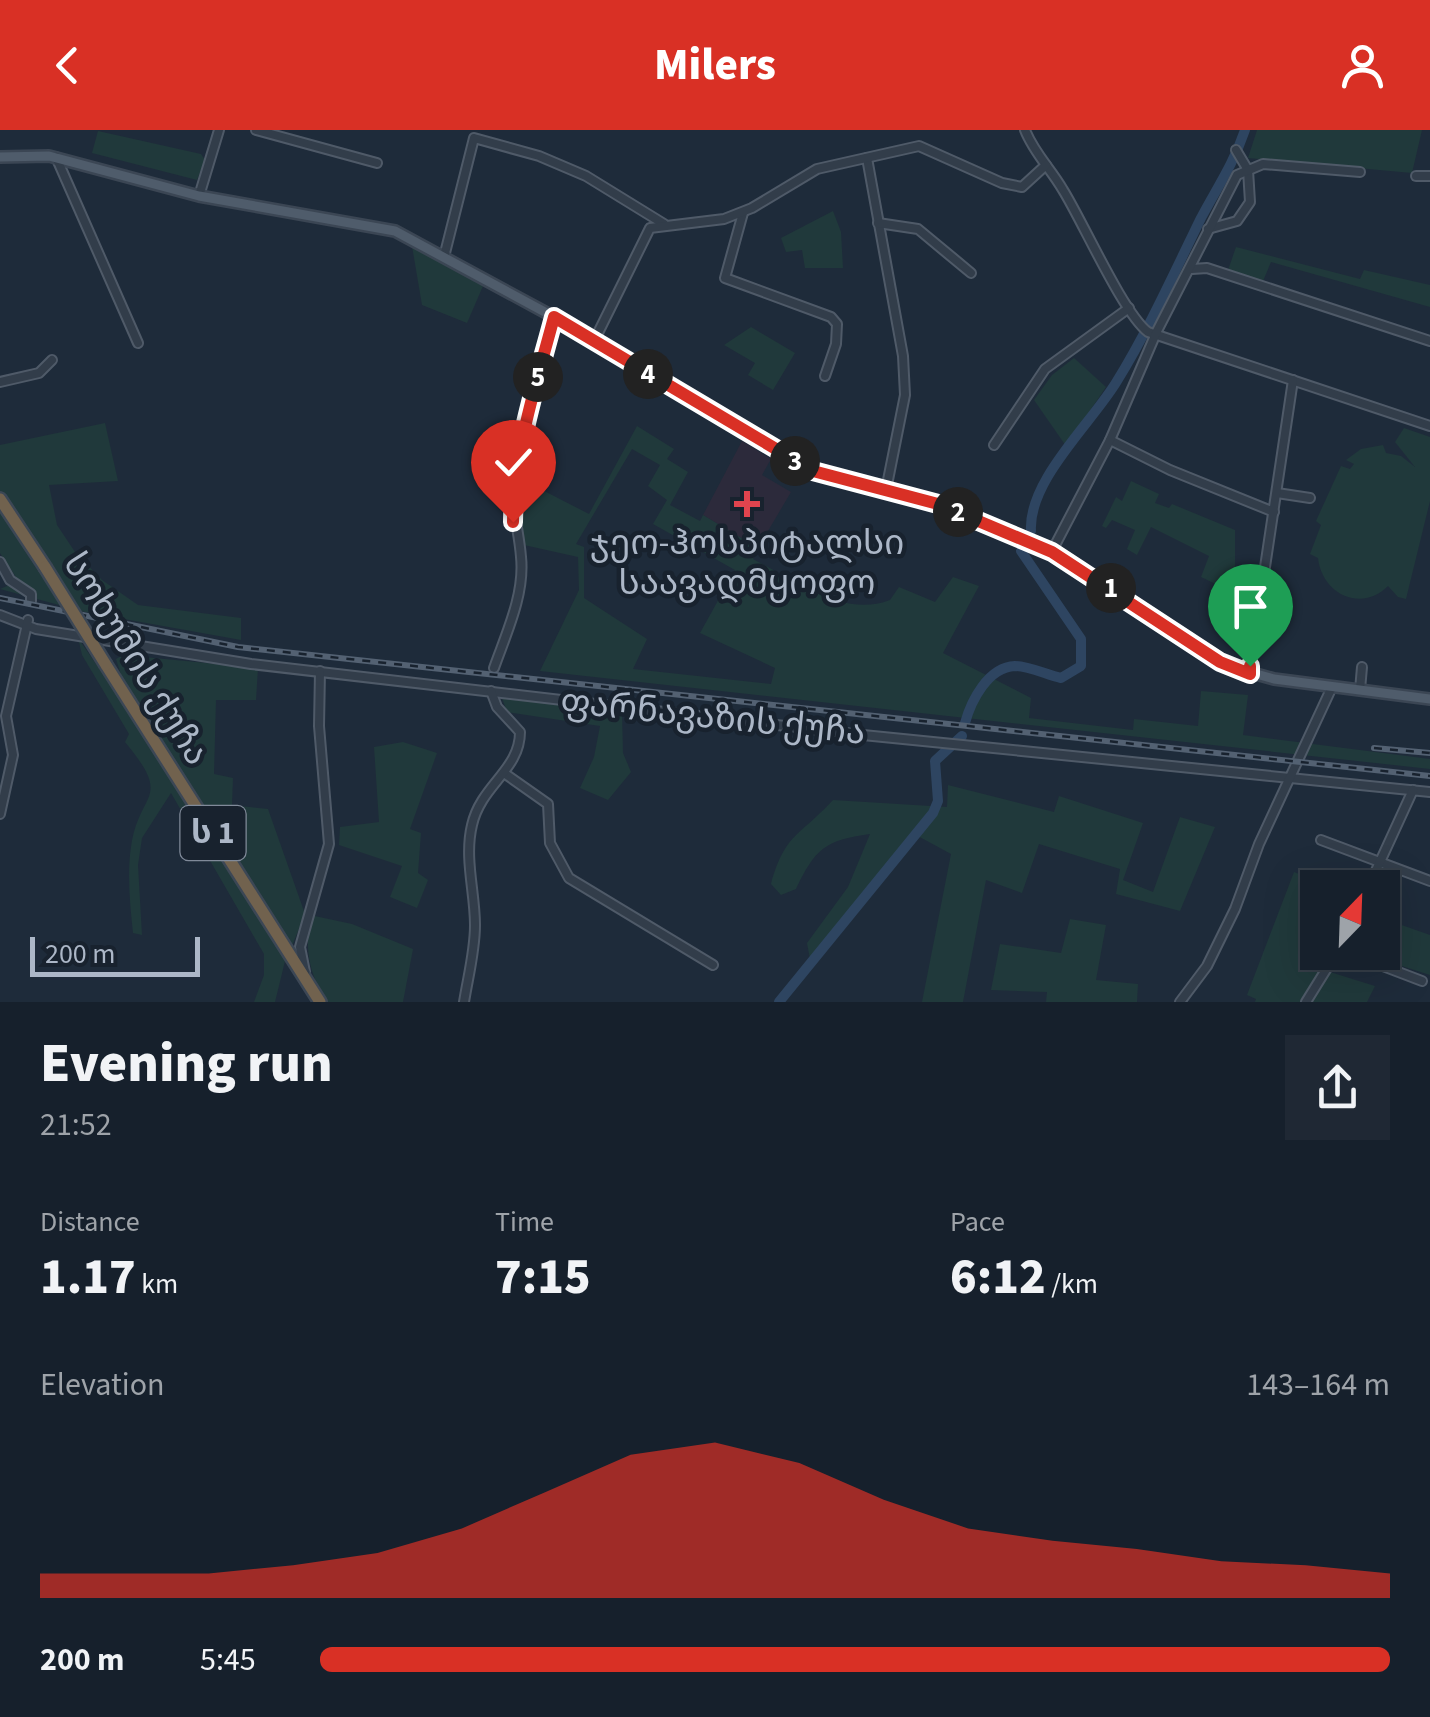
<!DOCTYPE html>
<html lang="en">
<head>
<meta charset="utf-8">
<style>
  :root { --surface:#16202c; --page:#1f2834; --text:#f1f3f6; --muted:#9ea3a9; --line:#353e48; --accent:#d93025 }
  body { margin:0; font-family:"Source Sans 3","Noto Sans Georgian",sans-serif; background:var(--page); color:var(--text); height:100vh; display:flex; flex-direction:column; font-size:38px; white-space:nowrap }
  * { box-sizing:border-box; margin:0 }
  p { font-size:32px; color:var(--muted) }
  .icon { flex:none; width:55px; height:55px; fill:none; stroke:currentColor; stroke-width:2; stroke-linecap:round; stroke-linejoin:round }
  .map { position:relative; height:872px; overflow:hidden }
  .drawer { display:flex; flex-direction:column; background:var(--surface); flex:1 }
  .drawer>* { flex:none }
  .needle { width:65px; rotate:23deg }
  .tools { position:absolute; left:1300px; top:740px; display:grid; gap:20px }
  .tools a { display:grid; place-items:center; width:100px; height:100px; border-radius:0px; background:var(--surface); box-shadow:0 10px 40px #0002,0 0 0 2px var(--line); font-size:50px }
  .scale { position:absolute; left:30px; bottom:25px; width:170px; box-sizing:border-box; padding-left:10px; border:5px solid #acb7c7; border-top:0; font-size:28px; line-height:35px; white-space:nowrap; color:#acb7c7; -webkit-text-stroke:8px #18222e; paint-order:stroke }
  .pin { position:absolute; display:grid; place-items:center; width:85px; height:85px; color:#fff; margin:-102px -42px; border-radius:50% 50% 50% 0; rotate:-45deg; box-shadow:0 0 10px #0007 }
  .pin .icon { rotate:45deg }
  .km { position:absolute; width:50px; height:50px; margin:-25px; border-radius:50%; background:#222; color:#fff; font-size:28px; line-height:50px; text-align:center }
  .round { display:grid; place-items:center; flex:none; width:105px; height:105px; border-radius:0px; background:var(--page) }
  .summary { display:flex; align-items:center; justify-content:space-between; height:170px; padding:0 40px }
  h1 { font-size:55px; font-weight:800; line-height:75px }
  .figures { display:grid; grid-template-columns:repeat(3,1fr); gap:15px; height:170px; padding:10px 40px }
  .figures div { display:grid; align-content:center }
  .figures b { font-size:50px; font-weight:800 }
  .figures small { font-size:28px; font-weight:400 }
  .figures p { font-size:28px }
  .chart { height:280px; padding:20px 40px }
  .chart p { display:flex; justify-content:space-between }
  .chart svg { width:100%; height:180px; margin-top:10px; fill:var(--accent); opacity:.7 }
  ul { padding:0 40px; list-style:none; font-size:32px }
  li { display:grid; grid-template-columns:160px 120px 1fr; align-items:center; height:75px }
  li i { height:25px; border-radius:12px; background:var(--accent) }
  header { display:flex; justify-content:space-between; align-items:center; height:130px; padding:0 40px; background:var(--accent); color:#fff; font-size:45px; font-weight:800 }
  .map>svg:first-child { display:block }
  .medical { fill:#2c2a3b }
  .green { fill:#20393b; fill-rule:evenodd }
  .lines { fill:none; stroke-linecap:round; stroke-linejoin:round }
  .river { stroke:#2e4561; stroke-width:10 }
  .minor-casing { stroke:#4f5a68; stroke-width:12 }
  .major-casing { stroke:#3b4654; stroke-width:14 }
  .highway-casing { stroke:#3c4755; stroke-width:16 }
  .minor { stroke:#323d4a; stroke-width:8 }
  .major { stroke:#4f5c6b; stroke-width:9 }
  .highway { stroke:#71624e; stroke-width:11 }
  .rail-casing { stroke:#536172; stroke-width:6 }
  .rail { stroke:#18222e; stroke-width:2.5; stroke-dasharray:8; stroke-linecap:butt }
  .highway-bridge-casing { stroke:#3c4755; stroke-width:16; stroke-linecap:butt }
  .highway-bridge { stroke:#71624e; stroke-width:11 }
  .route-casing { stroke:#fff; stroke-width:20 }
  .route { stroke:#d93025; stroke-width:12 }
  .health-dot { fill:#e0444e; stroke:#18222e; stroke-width:4 }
  .labels { text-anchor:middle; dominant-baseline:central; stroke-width:9; stroke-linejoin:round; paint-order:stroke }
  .shield { fill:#18222e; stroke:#808a99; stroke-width:2.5 }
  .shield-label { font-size:32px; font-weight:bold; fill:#acb7c7 }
  .poi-label { font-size:35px; fill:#acb7c7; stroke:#18222e }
  .street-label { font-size:35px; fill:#acb7c7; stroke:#18222e }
</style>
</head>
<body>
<header><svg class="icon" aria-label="back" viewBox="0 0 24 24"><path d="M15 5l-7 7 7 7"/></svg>Milers<svg class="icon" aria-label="person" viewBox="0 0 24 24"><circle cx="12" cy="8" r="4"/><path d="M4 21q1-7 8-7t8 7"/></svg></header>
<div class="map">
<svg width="1430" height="872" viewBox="0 0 1430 872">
  <rect width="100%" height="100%" fill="#1e2b3a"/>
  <polygon class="medical" points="742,311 771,329 762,345 791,362 758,418 703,385"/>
  <g class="green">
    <polygon points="1257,0 1422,0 1412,43 1248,28"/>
    <polygon points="98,1 201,24 205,30 197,50 92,23"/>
    <polygon points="833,81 841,102 843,138 805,138 802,120 786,122 781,108"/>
    <polygon points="412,116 483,156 467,193 422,175"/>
    <polygon points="1236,117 1360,149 1364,140 1430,155 1430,177 1271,132 1261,156 1227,143"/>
    <polygon points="751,197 795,223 773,260 748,245 755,233 724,215"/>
    <polygon points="1074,228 1106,257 1066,316 1034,270 1052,245"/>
    <polygon points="105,293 118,351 49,355 57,395 75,422 102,450 138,475 241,488 241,510 85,482 0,459 14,453 16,447 0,423 0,382 38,441 48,435 0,363 0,315"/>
    <path d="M 637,296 L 674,319 L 667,329 L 688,342 L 670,375 L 700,391 L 703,385 L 758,418 L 753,429 C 795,451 843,488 890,470 L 899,457 L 935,472 L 953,447 L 979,456 L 943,523 L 1031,568 L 1029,588 L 1133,600 L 1134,589 L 1198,596 L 1201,561 L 1248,565 L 1243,605 L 1430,629 L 1430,639 L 540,541 L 579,460 L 578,427 L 524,415 L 517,389 L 517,347 L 589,384 ZM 632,319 L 660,335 L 648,356 L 667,370 L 653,394 L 735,440 L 700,503 L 775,538 L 771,554 L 633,539 L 647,509 L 584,468 L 584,417 L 576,414 Z"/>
    <path d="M 1404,298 L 1430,307 L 1430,371 L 1406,469 L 1398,467 L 1388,456 C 1361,483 1322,464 1318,428 L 1310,424 L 1321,395 L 1316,391 L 1341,336 L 1350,339 L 1354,334 L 1346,330 L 1361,319 L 1383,315 L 1386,323 L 1401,326 L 1415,337 L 1395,312 Z"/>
    <polygon points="1131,351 1159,364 1155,373 1169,378 1172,374 1235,400 1235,438 1226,459 1201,447 1209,426 1151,397 1137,425 1127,419 1135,400 1112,390 1106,398 1102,396 1116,367 1122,371"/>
    <path d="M 78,508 L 170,641 L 286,827 L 275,872 L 254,872 L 264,845 L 264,824 L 171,663 L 142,708 L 138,735 L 142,805 L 133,803 C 130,775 127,744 131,717 C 139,660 174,671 125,612 L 129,604 L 82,525 Z"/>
    <polygon points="123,525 258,538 256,570 216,570 214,644 233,648 232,675 268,679 305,784 292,816 122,548 116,529"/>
    <polygon points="502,568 622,582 623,623 631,642 608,670 580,658 594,627 600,596 507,582"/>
    <polygon points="403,612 437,623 410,699 421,703 418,743 428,750 417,778 390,767 402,736 339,715 340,697 379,692 374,617"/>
    <path d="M 948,655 L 1054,682 L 1059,666 L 1143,693 L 1123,750 L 1153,762 L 1180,687 L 1215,697 L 1180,781 L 1116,764 L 1120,739 L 1039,714 L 1022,763 L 986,750 L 963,872 L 922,872 L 951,724 L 916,705 L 810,829 L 807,813 L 848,757 L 870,704 C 825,710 815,719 796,759 L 781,765 L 771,754 C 785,703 800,706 833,670 L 947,677 Z"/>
    <polygon points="1294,742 1331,757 1318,758 1318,822 1334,823 1303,872 1255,872 1256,869 1247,865"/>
    <path d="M 310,785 L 352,794 L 413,819 L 403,872 L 327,872 C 308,842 305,820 310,785 Z"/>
    <polygon points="1070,789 1106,795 1096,850 1138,854 1137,872 1046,872 1047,862 991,860 1000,814 1061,823"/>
    <polygon points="1396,793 1430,805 1430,845 1383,830"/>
    <polygon points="1330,842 1375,856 1367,872 1310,872"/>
  </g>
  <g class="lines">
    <g class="river">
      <path d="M 1031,401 C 1028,350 1092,293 1117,251 C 1149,199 1174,143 1201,88 C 1218,56 1233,35 1245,0"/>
      <path d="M 965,593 C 971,571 988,537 1015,536 C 1029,536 1047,545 1061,548 L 1081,536 L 1081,509 L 1021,421"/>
      <polyline points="779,872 933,683 938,671 935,631 962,606"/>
    </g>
    <defs>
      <g id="minor">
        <polyline points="256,0 377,33"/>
        <path d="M 1025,0 C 1034,23 1051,39 1063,60 C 1083,92 1123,183 1148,202 L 1430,296"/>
        <polyline points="56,27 138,213"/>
        <polyline points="867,28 903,226 905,265 886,360"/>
        <polyline points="1416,46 1430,46"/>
        <polyline points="199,66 219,0"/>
        <polyline points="743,83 725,148 831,187 837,194 836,214 825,246"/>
        <polyline points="878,93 918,99 971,143"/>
        <polyline points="1208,99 1237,91 1250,72 1248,40 1236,20"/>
        <polyline points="444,127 474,8 539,26 586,46 664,94"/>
        <polyline points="1192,139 1207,138 1430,211"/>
        <polyline points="594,211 650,98 724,89 752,78 817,39 919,16 1002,53 1022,57 1046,35"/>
        <polyline points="0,252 39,243 52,230"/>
        <polyline points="1110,310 1170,340 1274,382"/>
        <polyline points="994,315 1045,239 1129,178"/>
        <polyline points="1277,363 1310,368"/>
        <polyline points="1052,421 1110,310 1157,201 1237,45 1263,34 1360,42"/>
        <polyline points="0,432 10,450 31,464 31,471"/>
        <polyline points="0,485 36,499 251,534 863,605 1430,662"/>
        <path d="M 494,538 C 506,504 525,464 521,427 C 519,400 511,378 514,351 C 519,296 539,240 554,187"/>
        <polyline points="1249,544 1293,250"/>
        <polyline points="1360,560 1362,537"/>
        <polyline points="504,643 548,674 550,713 569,748 713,835"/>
        <polyline points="0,684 13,625 6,586 28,490"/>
        <polyline points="1321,710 1430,751"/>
        <polyline points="1368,758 1413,660"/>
        <polyline points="1346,822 1422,851"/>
        <polyline points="305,842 300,817 329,714 319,596 320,541"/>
        <path d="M 464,872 C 468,847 475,821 475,795 C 475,762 464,728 472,695 C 481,655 520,640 520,602 L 497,577 L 491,561"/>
        <polyline points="1180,872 1207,836 1235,779 1259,714 1332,557"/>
        <polyline points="1306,872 1337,822"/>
      </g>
      <polyline id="major" points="0,27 49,26 199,66 395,101 554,187 813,341 938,375 1052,421 1231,537 1274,549 1430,569"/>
      <g id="highway">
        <polyline points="0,369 45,437"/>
        <polyline points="106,535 320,872"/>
      </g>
    </defs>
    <use href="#minor" class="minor-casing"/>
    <use href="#major" class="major-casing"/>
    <use href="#highway" class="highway-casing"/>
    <use href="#minor" class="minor"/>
    <use href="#major" class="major"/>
    <use href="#highway" class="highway"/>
    <defs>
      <g id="rail">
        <polyline points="0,468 238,517 1430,646"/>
        <polyline points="1374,618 1430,623"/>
      </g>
    </defs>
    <use href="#rail" class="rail-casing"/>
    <use href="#rail" class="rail"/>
    <defs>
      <polyline id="highway-bridge" points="45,437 106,535"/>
    </defs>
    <use href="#highway-bridge" class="highway-bridge-casing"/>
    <use href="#highway-bridge" class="highway-bridge"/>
  </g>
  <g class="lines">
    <defs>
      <path id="route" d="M 513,392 C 514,320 536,255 554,187 L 813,341 L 938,374 L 1052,422 L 1220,532 L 1250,544 L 1250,536"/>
    </defs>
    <use href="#route" class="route-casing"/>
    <use href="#route" class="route"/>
  </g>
  <path class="health-dot" d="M742 359h10v10h10v10h-10v10h-10v-10h-10v-10h10z"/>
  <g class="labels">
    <rect class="shield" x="180.5" y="676" width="65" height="54" rx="8"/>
    <g class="shield-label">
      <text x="213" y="703">ს 1</text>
    </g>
    <g class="poi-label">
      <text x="747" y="413">ჯეო-ჰოსპიტალსი<tspan x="747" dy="40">საავადმყოფო</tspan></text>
    </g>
    <g class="street-label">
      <text transform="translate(136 529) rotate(58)">სოხუმის ქუჩა</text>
      <text transform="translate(713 587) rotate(6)">ფარნავაზის ქუჩა</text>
    </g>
  </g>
</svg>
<div class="tools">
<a><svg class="needle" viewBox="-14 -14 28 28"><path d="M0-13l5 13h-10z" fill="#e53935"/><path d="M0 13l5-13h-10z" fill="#9ea3a9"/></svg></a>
</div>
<div class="scale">200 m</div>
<div class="pin" style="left:1250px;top:536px;background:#1e9e55"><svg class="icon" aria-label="arrive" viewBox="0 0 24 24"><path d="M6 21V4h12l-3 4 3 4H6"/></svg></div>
<div class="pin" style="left:513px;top:392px;background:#d93025"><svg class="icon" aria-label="check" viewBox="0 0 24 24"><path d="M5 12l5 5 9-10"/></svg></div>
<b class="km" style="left:1111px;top:458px">1</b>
<b class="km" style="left:958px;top:382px">2</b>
<b class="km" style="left:795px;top:331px">3</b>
<b class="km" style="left:648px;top:244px">4</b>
<b class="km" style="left:538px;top:247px">5</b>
</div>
<section class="drawer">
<div class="summary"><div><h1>Evening run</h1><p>21:52</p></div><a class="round"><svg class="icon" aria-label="share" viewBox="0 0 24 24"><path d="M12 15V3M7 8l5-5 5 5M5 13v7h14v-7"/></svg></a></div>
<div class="figures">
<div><p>Distance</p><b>1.17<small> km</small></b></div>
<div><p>Time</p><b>7:15</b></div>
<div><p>Pace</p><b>6:12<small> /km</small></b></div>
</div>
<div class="chart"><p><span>Elevation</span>143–164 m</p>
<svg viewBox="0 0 160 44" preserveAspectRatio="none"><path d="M0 44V38L10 38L20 38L30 36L40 33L50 27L60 18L70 9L80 6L90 11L100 20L110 27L120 30L130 32L140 35L150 36L160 38V44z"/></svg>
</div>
<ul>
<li><b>200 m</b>5:45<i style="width:100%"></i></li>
</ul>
</section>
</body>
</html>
